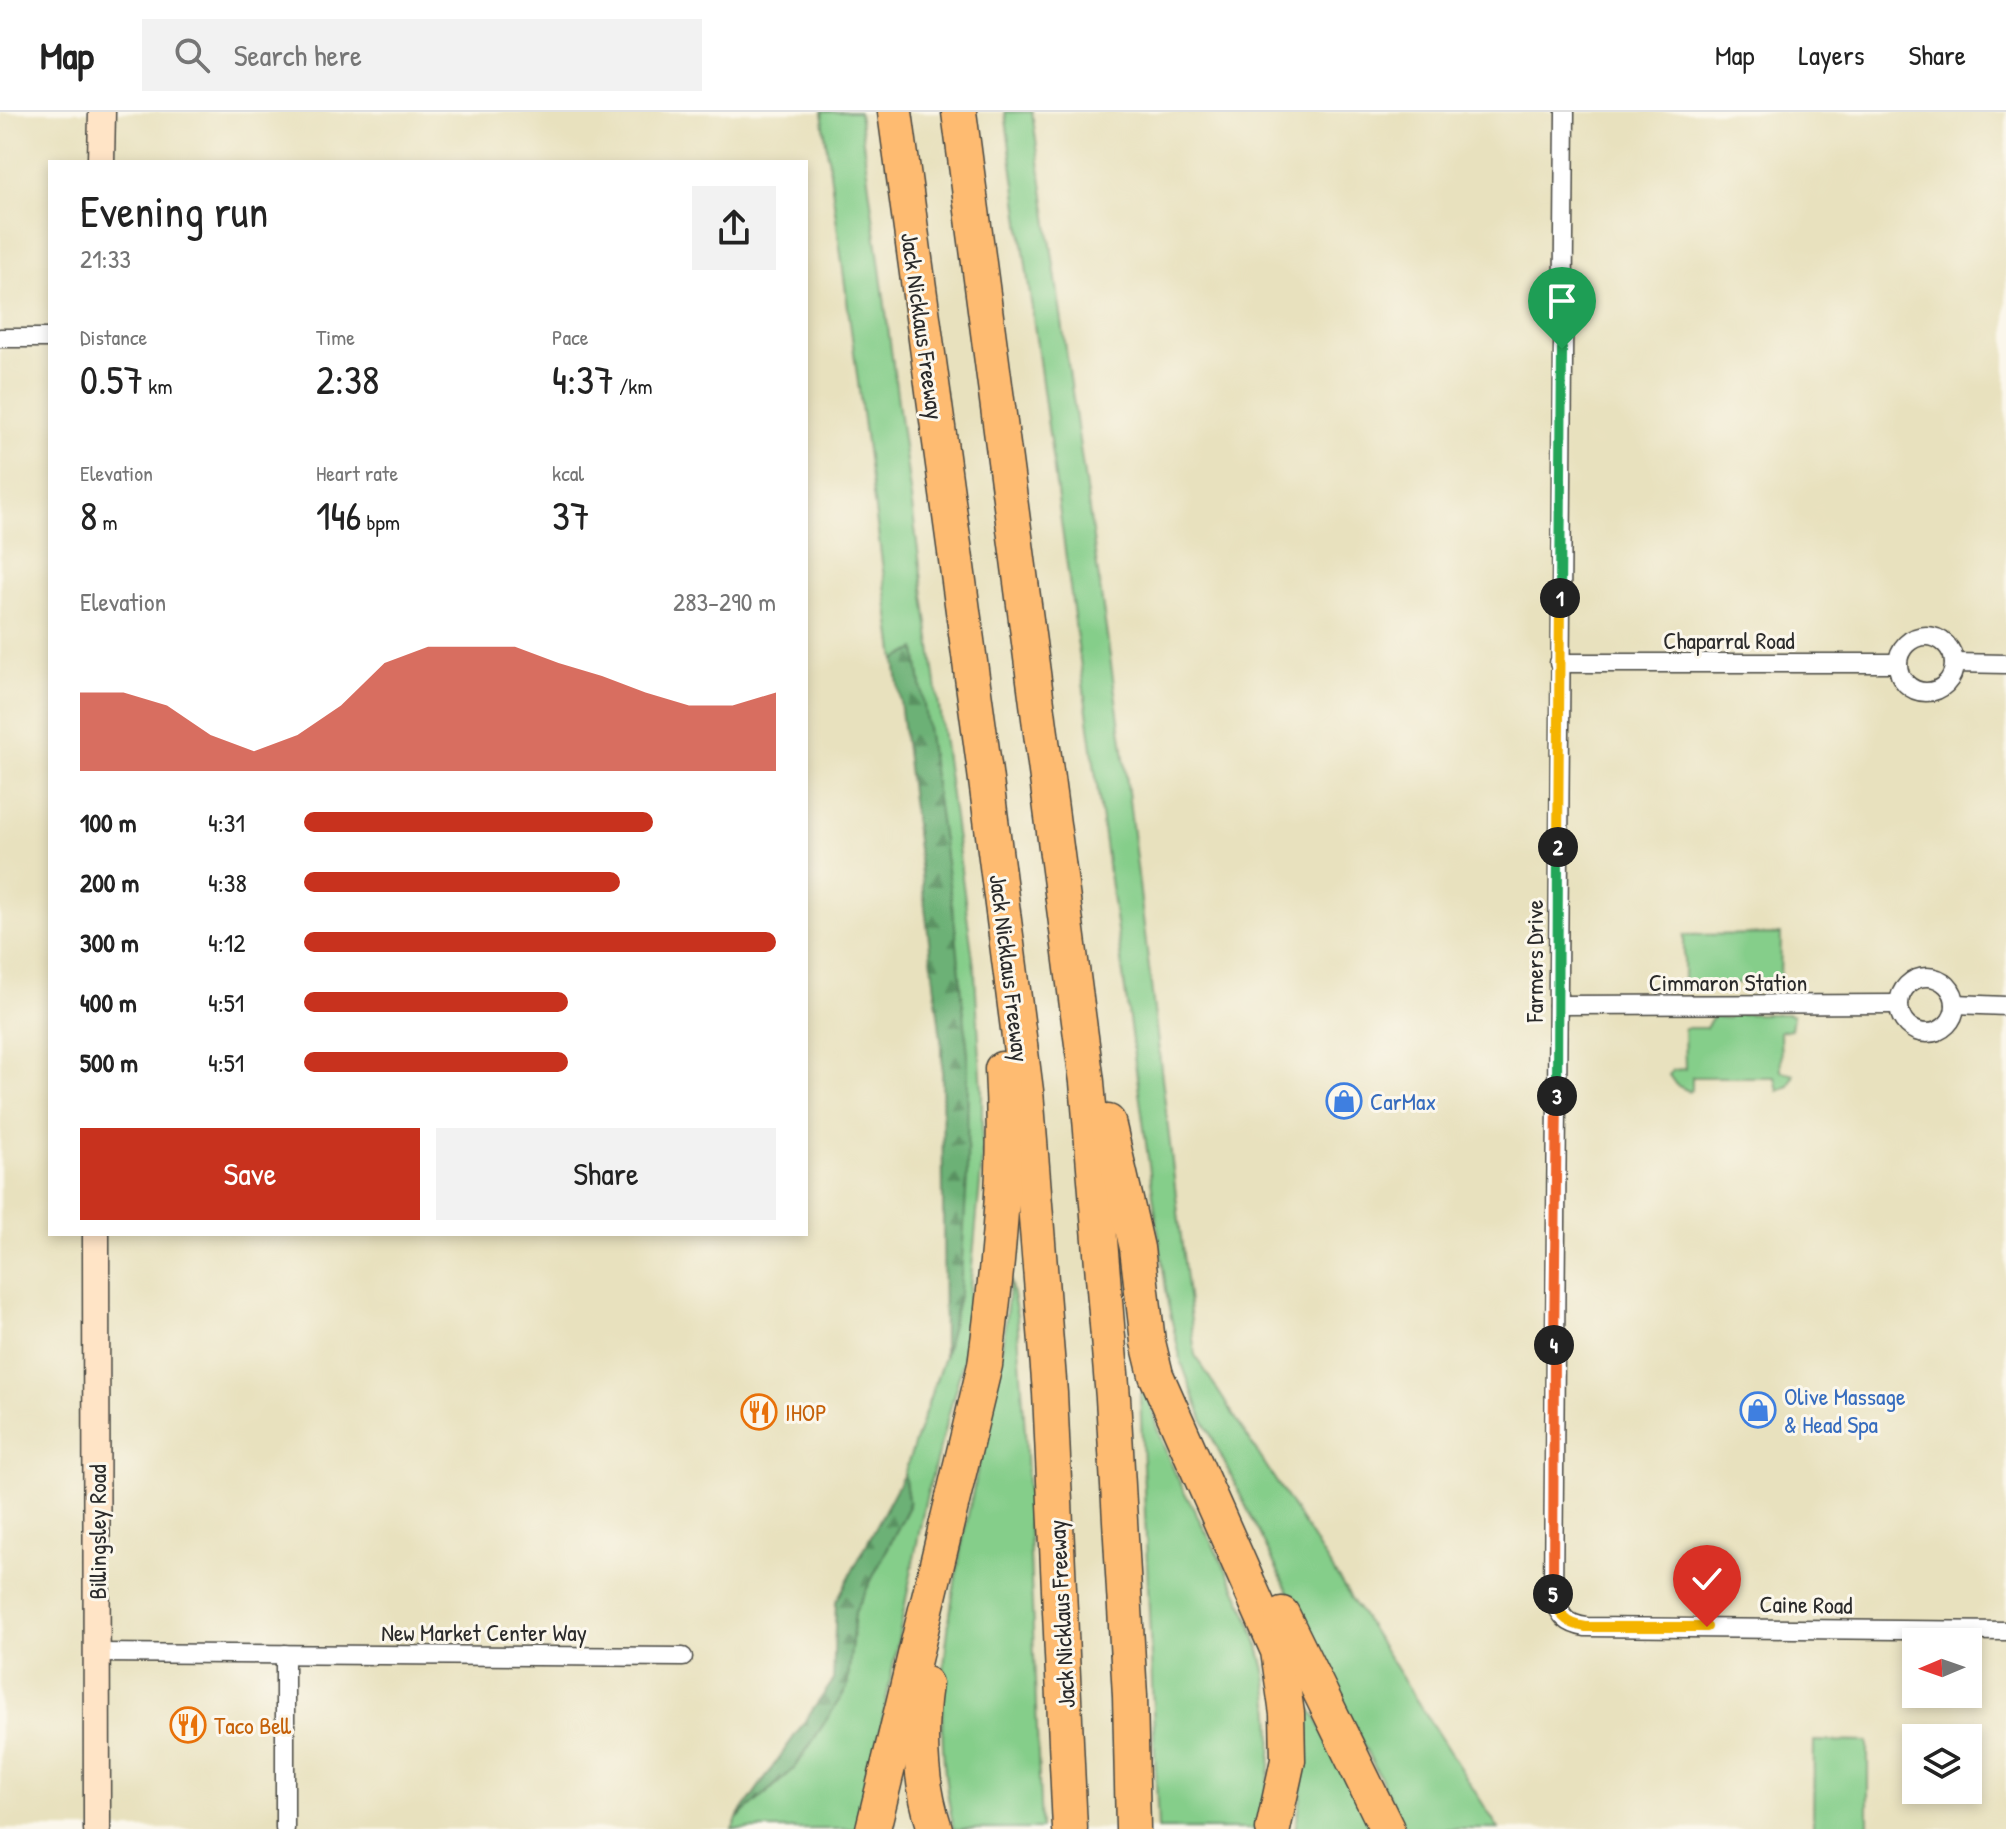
<!DOCTYPE html>
<html lang="en">
<head>
<meta charset="utf-8">
<style>
  :root { --surface:#fff; --page:#f2f2f2; --text:#222; --muted:#767676; --line:#e0e0e0; --accent:#c8321e }
  body { margin:0; font-family:"Patrick Hand",sans-serif; background:var(--page); color:var(--text); height:100vh; display:flex; flex-direction:column; font-size:30px; white-space:nowrap }
  * { box-sizing:border-box; margin:0 }
  p { font-size:26px; color:var(--muted) }
  .icon { flex:none; width:44px; height:44px; fill:none; stroke:currentColor; stroke-width:2; stroke-linecap:round; stroke-linejoin:round }
  .map { position:relative; flex:1; overflow:hidden }
  .details { position:absolute; left:48px; top:48px; width:760px; height:1076px; display:flex; flex-direction:column; background:var(--surface); border-radius:0px; box-shadow:0 4px 12px #0003 }
  .details>* { flex:none }
  .needle { width:52px; rotate:268deg }
  .fabs { position:absolute; left:1902px; top:1516px; display:grid; gap:16px }
  .fabs a { display:grid; place-items:center; width:80px; height:80px; border-radius:0px; background:var(--surface); box-shadow:0 4px 12px #0003; font-size:40px }
  .pin { position:absolute; display:grid; place-items:center; width:68px; height:68px; color:#fff; margin:-82px -34px; border-radius:50% 50% 50% 0; rotate:-45deg; box-shadow:0 0 8px #0007 }
  .pin .icon { rotate:45deg }
  .km { position:absolute; width:40px; height:40px; margin:-20px; border-radius:50%; background:#222; color:#fff; font-size:22px; line-height:40px; text-align:center }
  .round { display:grid; place-items:center; flex:none; width:84px; height:84px; border-radius:0px; background:var(--page) }
  .overview { display:flex; align-items:center; justify-content:space-between; height:136px; padding:0 32px }
  h1 { font-size:44px; font-weight:600; line-height:60px }
  .metrics { display:grid; grid-template-columns:repeat(3,1fr); gap:12px; height:136px; padding:8px 32px }
  .metrics div { display:grid; align-content:center }
  .metrics b { font-size:40px; font-weight:600 }
  .metrics small { font-size:22px; font-weight:400 }
  .metrics p { font-size:22px }
  .chart { height:224px; padding:16px 32px }
  .chart p { display:flex; justify-content:space-between }
  .chart svg { width:100%; height:144px; margin-top:8px; fill:var(--accent); opacity:.7 }
  .cta { display:flex; gap:16px; margin-top:auto; padding:16px 32px }
  .cta a { flex:1; height:92px; border-radius:0px; background:var(--accent); color:#fff; font-size:32px; font-weight:600; line-height:92px; text-align:center }
  .cta a+a { background:var(--page); color:var(--text) }
  ul { padding:0 32px; list-style:none; font-size:26px }
  li { display:grid; grid-template-columns:128px 96px 1fr; align-items:center; height:60px }
  li i { height:20px; border-radius:10px; background:var(--accent) }
  header { display:flex; align-items:center; gap:48px; box-sizing:border-box; height:112px; padding:0 40px; background:var(--surface); border-bottom:2px solid var(--line) }
  header strong { font-size:38px }
  nav { display:flex; gap:44px; margin-inline-start:auto; font-size:28px }
  .search { width:560px; height:72px; background:var(--page); display:flex; align-items:center; gap:20px; box-sizing:border-box; padding:0 28px; border-radius:0px; color:var(--muted); font-size:30px }
  .map>svg:first-child { display:block }
  .grass { fill:#85ce8a; stroke:#587c5a; stroke-width:2 }
  .forest { fill:url(#forest-firs); stroke:#4c6e50; stroke-width:2 }
  .lines { fill:none; stroke-linecap:round; stroke-linejoin:round }
  .street-casing { stroke:#474641; stroke-width:21 }
  .secondary-casing { stroke:#474641; stroke-width:29 }
  .highway-casing { stroke:#474641; stroke-width:37 }
  .street { stroke:#fff; stroke-width:18 }
  .secondary { stroke:#ffe4c6; stroke-width:26 }
  .highway { stroke:#febb71; stroke-width:34 }
  .split-1-casing { stroke:#fff; stroke-width:16 }
  .split-2-casing { stroke:#fff; stroke-width:16 }
  .split-3-casing { stroke:#fff; stroke-width:16 }
  .split-4-casing { stroke:#fff; stroke-width:16 }
  .split-5-casing { stroke:#fff; stroke-width:16 }
  .split-6-casing { stroke:#fff; stroke-width:16 }
  .split-1 { stroke:#22a559; stroke-width:10 }
  .split-2 { stroke:#f5b400; stroke-width:10 }
  .split-3 { stroke:#22a559; stroke-width:10 }
  .split-4 { stroke:#f0652b; stroke-width:10 }
  .split-5 { stroke:#f0652b; stroke-width:10 }
  .split-6 { stroke:#f5b400; stroke-width:10 }
  .labels { text-anchor:middle; dominant-baseline:central; stroke-width:6; stroke-linejoin:round; paint-order:stroke }
  .street-label { font-size:24px; fill:#2b2b2b; stroke:#fbf7ec }
  .shop-label { font-size:24px; fill:#366cbe; stroke:#fbf7ec; text-anchor:start }
  .food-label { font-size:24px; fill:#c56008; stroke:#fbf7ec; text-anchor:start }
</style>
</head>
<body>
<header>
<strong>Map</strong>
<div class="search"><svg class="icon" aria-label="search" viewBox="0 0 24 24"><circle cx="10" cy="10" r="6"/><path d="M15 15l6 6"/></svg>Search here</div>
<nav><a>Map</a><a>Layers</a><a>Share</a></nav>
</header>
<div class="map">
<svg width="2006" height="1717" viewBox="0 0 2006 1717">
  <defs>
    <pattern id="forest-firs" width="22" height="20" patternUnits="userSpaceOnUse" patternTransform="scale(2)"><rect width="22" height="20" fill="#6cb176"/><path d="M5 1l3.5 6h-7zM16 11l3.5 6h-7z" fill="#599061"/></pattern>
  </defs>
  <rect width="100%" height="100%" fill="#fbf7ec"/>
  <filter id="ink" filterUnits="userSpaceOnUse"><feTurbulence type="fractalNoise" baseFrequency=".0125" numOctaves="2"/><feDisplacementMap in="SourceGraphic" scale="16" xChannelSelector="R" yChannelSelector="G"/><feConvolveMatrix kernelMatrix="1 2 1 2 8 2 1 2 1" color-interpolation-filters="sRGB"/></filter>
  <filter id="wash" filterUnits="userSpaceOnUse"><feTurbulence type="fractalNoise" baseFrequency=".006" numOctaves="4" result="noise"/><feDisplacementMap in="SourceGraphic" scale="32" xChannelSelector="R" yChannelSelector="G"/><feGaussianBlur stdDeviation="1.8" result="paint"/><feColorMatrix in="noise" values="0 0 0 0 0 0 0 0 0 0 0 0 0 0 0 0 0 1.4 0 .05"/><feComposite in="paint" operator="in"/></filter>
  <g filter="url(#wash)">
    <rect width="100%" height="100%" fill="#e8e1be"/>
    <g class="grass">
      <polygon points="822,0 859,0 975,862 982,980 982,1050 963,1249 925,1390 877,1636 859,1717 732,1717 737,1707 795,1656 847,1576 855,1500 909,1394 904,1362 944,1245 960,1179 915,538 895,548"/>
      <polygon points="1005,0 1032,0 1122,629 1195,1243 1499,1717 1405,1717 1201,1303 1181,1249 1168,1192"/>
      <polygon points="1781,822 1780,871 1684,871 1684,823"/>
      <polygon points="1714,902 1715,905 1729,906 1729,902 1789,902 1793,904 1791,917 1780,919 1781,959 1794,962 1789,974 1778,979 1775,965 1692,965 1692,977 1689,979 1676,973 1669,963 1673,958 1685,957 1684,916 1706,916"/>
      <path d="M 1010,1168 L 1017,1204 L 1025,1319 L 1041,1717 L 954,1717 C 920,1566 967,1419 996,1271 C 1003,1238 1006,1203 1010,1168 Z"/>
      <path d="M 1147,1280 C 1152,1295 1155,1312 1161,1327 C 1183,1388 1223,1442 1247,1502 C 1276,1570 1280,1647 1256,1717 L 1158,1717 L 1140,1281 Z"/>
      <path d="M 1303,1581 L 1373,1717 L 1295,1717 C 1306,1671 1306,1627 1303,1581 Z"/>
      <polygon points="1814,1629 1868,1630 1868,1717 1813,1717"/>
    </g>
    <g class="forest">
      <polygon points="916,537 956,821 968,942 967,1065 960,1180 944,1245 942,935 895,548"/>
      <polygon points="904,1362 909,1394 855,1500 847,1576 795,1656 737,1706 833,1569 836,1490"/>
    </g>
  </g>
  <g filter="url(#ink)">
    <g class="lines">
      <defs>
        <g id="street">
          <path d="M 1565,0 L 1553,1486 C 1561,1504 1566,1512 1586,1515 L 2006,1519"/>
          <polyline points="0,226 50,226"/>
          <circle cx="1926" cy="552" r="28"/>
          <polyline points="1559,551 1898,551"/>
          <polyline points="1954,551 2006,552"/>
          <circle cx="1927" cy="893" r="28"/>
          <polyline points="1955,892 2006,894"/>
          <polyline points="1558,893 1899,892"/>
          <polyline points="97,1541 683,1545"/>
          <polyline points="285,1542 285,1717"/>
        </g>
        <g id="secondary">
          <polyline points="101,50 102,0"/>
          <polyline points="96,1122 97,1717"/>
        </g>
        <g id="highway">
          <polyline points="895,0 984,653 1026,979 1050,1281 1070,1717"/>
          <polyline points="959,0 1087,970 1113,1286 1130,1584 1133,1717"/>
          <polyline points="1108,1010 1137,1136 1148,1230 1156,1263 1278,1539 1287,1602 1288,1648 1273,1717"/>
          <polyline points="1282,1502 1387,1717"/>
          <path d="M 925,1572 C 918,1621 919,1669 935,1717"/>
          <path d="M 873,1717 L 985,1253 C 998,1155 1008,1055 1002,957"/>
        </g>
      </defs>
      <use href="#street" class="street-casing"/>
      <use href="#secondary" class="secondary-casing"/>
      <use href="#highway" class="highway-casing"/>
      <use href="#street" class="street"/>
      <use href="#secondary" class="secondary"/>
      <use href="#highway" class="highway"/>
    </g>
  </g>
  <g class="lines" filter="url(#ink)">
    <defs>
      <polyline id="split-1" points="1560,486 1562,237"/>
      <polyline id="split-2" points="1558,735 1560,486"/>
      <polyline id="split-3" points="1557,984 1558,735"/>
      <polyline id="split-4" points="1554,1233 1557,984"/>
      <polyline id="split-5" points="1553,1482 1554,1233"/>
      <path id="split-6" d="M 1553,1482 C 1558,1502 1565,1512 1586,1515 L 1707,1515"/>
    </defs>
    <use href="#split-1" class="split-1-casing"/>
    <use href="#split-2" class="split-2-casing"/>
    <use href="#split-3" class="split-3-casing"/>
    <use href="#split-4" class="split-4-casing"/>
    <use href="#split-5" class="split-5-casing"/>
    <use href="#split-6" class="split-6-casing"/>
    <use href="#split-1" class="split-1"/>
    <use href="#split-2" class="split-2"/>
    <use href="#split-3" class="split-3"/>
    <use href="#split-4" class="split-4"/>
    <use href="#split-5" class="split-5"/>
    <use href="#split-6" class="split-6"/>
  </g>
  <defs>
    <symbol id="shop-ring" viewBox="-11 -11 22 22"><circle r="9.5" fill="#fbf7ec" stroke="#3f7fe0" stroke-width="1.5"/><path d="M-5-2.5h2.3a2.7 3.5 0 0 1 5.4 0H5L5.5 6h-11ZM-1.5-2.5h3a1.5 2.3 0 0 0-3 0Z" fill="#3f7fe0"/></symbol>
    <symbol id="restaurant-ring" viewBox="-11 -11 22 22"><circle r="9.5" fill="#fbf7ec" stroke="#e8710a" stroke-width="1.5"/><path d="M-5-6h1v4h1v-4h1v4h1v-4h1v5L-1.5 .5V6h-2V.5L-5-1ZM5-6V6H3V1.5H1.5Q1.5-4 5-6Z" fill="#e8710a"/></symbol>
  </defs>
  <g fill-rule="evenodd">
    <use href="#shop-ring" x="1324" y="969" width="40" height="40"/>
    <use href="#shop-ring" x="1738" y="1278" width="40" height="40"/>
    <use href="#restaurant-ring" x="739" y="1280" width="40" height="40"/>
    <use href="#restaurant-ring" x="168" y="1593" width="40" height="40"/>
  </g>
  <g class="labels">
    <g class="street-label">
      <text transform="translate(923 214) rotate(82)">Jack Nicklaus Freeway</text>
      <text x="1729" y="528">Chaparral Road</text>
      <text transform="translate(1534 849) rotate(-90)">Farmers Drive</text>
      <text transform="translate(1010 856) rotate(83)">Jack Nicklaus Freeway</text>
      <text x="1728" y="870">Cimmaron Station</text>
      <text transform="translate(97 1420) rotate(-90)">Billingsley Road</text>
      <text transform="translate(1806 1492) rotate(1)">Caine Road</text>
      <text transform="translate(1061 1502) rotate(-93)">Jack Nicklaus Freeway</text>
      <text x="484" y="1520">New Market Center Way</text>
    </g>
    <g class="shop-label">
      <text x="1370" y="989">CarMax</text>
      <text x="1784" y="1284">Olive Massage<tspan x="1784" dy="28">&amp; Head Spa</tspan></text>
    </g>
    <g class="food-label">
      <text x="785" y="1300">IHOP</text>
      <text x="214" y="1613">Taco Bell</text>
    </g>
  </g>
</svg>
<div class="fabs">
<a><svg class="needle" viewBox="-14 -14 28 28"><path d="M0-13l5 13h-10z" fill="#e53935"/><path d="M0 13l5-13h-10z" fill="#767676"/></svg></a>
<a><svg class="icon" aria-label="layers" viewBox="0 0 24 24"><path d="M12 4l9 5-9 5-9-5zM3 14l9 5 9-5"/></svg></a>
</div>
<div class="pin" style="left:1562px;top:237px;background:#1e9e55"><svg class="icon" aria-label="arrive" viewBox="0 0 24 24"><path d="M6 21V4h12l-3 4 3 4H6"/></svg></div>
<div class="pin" style="left:1707px;top:1515px;background:#d93025"><svg class="icon" aria-label="check" viewBox="0 0 24 24"><path d="M5 12l5 5 9-10"/></svg></div>
<b class="km" style="left:1560px;top:486px">1</b>
<b class="km" style="left:1558px;top:735px">2</b>
<b class="km" style="left:1557px;top:984px">3</b>
<b class="km" style="left:1554px;top:1233px">4</b>
<b class="km" style="left:1553px;top:1482px">5</b>
<section class="details">
<div class="overview"><div><h1>Evening run</h1><p>21:33</p></div><a class="round"><svg class="icon" aria-label="share" viewBox="0 0 24 24"><path d="M12 15V3M7 8l5-5 5 5M5 13v7h14v-7"/></svg></a></div>
<div class="metrics">
<div><p>Distance</p><b>0.57<small> km</small></b></div>
<div><p>Time</p><b>2:38</b></div>
<div><p>Pace</p><b>4:37<small> /km</small></b></div>
</div>
<div class="metrics">
<div><p>Elevation</p><b>8<small> m</small></b></div>
<div><p>Heart rate</p><b>146<small> bpm</small></b></div>
<div><p>kcal</p><b>37</b></div>
</div>
<div class="chart"><p><span>Elevation</span>283–290 m</p>
<svg viewBox="0 0 160 44" preserveAspectRatio="none"><path d="M0 44V20L10 20L20 24L30 33L40 38L50 33L60 24L70 11L80 6L90 6L100 6L110 11L120 15L130 20L140 24L150 24L160 20V44z"/></svg>
</div>
<ul>
<li><b>100 m</b>4:31<i style="width:74%"></i></li>
<li><b>200 m</b>4:38<i style="width:67%"></i></li>
<li><b>300 m</b>4:12<i style="width:100%"></i></li>
<li><b>400 m</b>4:51<i style="width:56%"></i></li>
<li><b>500 m</b>4:51<i style="width:56%"></i></li>
</ul>
<div class="cta"><a>Save</a><a>Share</a></div>
</section>
</div>
</body>
</html>
